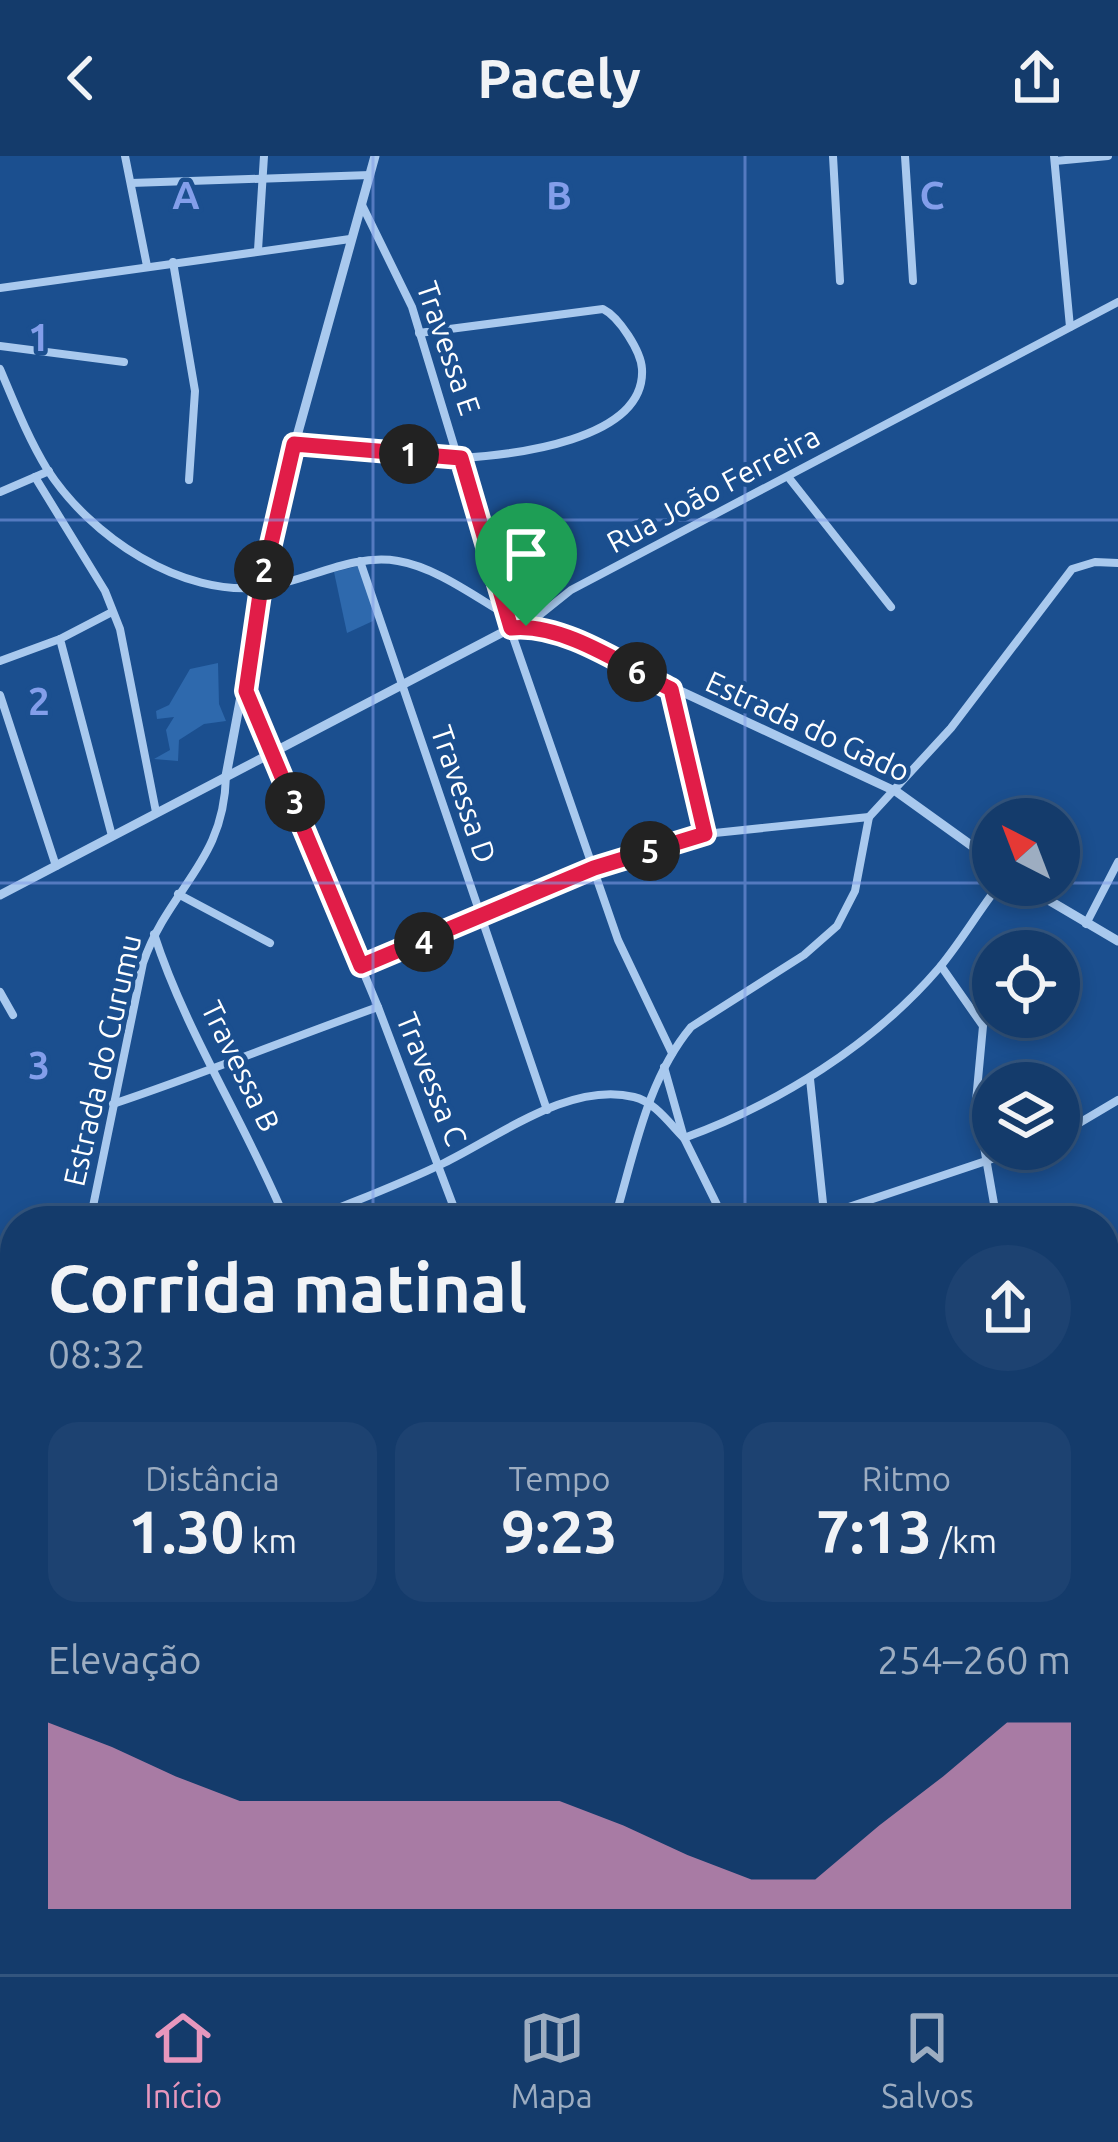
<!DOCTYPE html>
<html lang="pt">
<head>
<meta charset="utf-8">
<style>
  :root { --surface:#143b6b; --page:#1d4271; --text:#f1f3f6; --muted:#9dadc1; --line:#33557e; --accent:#e797bd }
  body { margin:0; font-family:Ubuntu,sans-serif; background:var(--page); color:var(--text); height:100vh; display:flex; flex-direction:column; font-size:45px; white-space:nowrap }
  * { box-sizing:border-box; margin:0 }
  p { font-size:39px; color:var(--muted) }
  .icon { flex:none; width:66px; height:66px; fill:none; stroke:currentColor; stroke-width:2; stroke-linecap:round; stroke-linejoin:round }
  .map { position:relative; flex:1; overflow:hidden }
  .drawer { position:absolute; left:0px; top:1050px; width:1119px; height:768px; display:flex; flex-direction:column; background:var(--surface); border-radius:48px 48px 0 0; box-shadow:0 6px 18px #0003,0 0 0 3px var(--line) }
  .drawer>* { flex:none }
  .needle { width:78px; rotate:318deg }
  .fabs { position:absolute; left:972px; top:642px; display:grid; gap:24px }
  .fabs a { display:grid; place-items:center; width:108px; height:108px; border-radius:50%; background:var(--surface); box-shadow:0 6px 18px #0003,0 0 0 3px var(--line); font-size:60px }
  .pin { position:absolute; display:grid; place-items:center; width:102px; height:102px; color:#fff; margin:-123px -51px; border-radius:50% 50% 50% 0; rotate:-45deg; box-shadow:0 0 12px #0007 }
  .pin .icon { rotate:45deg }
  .km { position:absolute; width:60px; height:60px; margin:-30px; border-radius:50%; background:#222; color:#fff; font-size:33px; line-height:60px; text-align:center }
  .round { display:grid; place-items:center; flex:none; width:126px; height:126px; border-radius:63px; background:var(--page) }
  .overview { display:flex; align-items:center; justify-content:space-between; height:204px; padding:0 48px }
  h1 { font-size:66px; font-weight:700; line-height:90px }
  .metrics { display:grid; grid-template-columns:repeat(3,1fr); gap:18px; height:204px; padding:12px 48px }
  .metrics div { display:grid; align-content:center; border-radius:30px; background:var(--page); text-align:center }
  .metrics b { font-size:60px; font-weight:700 }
  .metrics small { font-size:33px; font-weight:400 }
  .metrics p { font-size:33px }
  .chart { height:336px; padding:24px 48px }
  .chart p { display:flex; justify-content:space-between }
  .chart svg { width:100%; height:216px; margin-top:12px; fill:var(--accent); opacity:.7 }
  header { display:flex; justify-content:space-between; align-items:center; height:156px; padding:0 48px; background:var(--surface); font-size:54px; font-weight:700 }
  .tab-bar { display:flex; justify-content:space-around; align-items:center; height:168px; border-top:3px solid var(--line); background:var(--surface); font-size:33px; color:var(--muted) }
  .tab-bar a { display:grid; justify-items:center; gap:6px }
  .tab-bar .selected { color:var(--accent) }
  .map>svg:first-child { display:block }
  .green { fill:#2e69ad }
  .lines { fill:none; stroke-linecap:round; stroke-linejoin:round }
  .minor { stroke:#a9c9ee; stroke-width:8 }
  .tertiary { stroke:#a9c9ee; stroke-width:9 }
  .secondary { stroke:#d6e6fa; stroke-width:10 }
  .route-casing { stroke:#fff; stroke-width:24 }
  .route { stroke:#e11d48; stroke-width:15 }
  .grid { fill:none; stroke:#839eea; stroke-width:3; stroke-opacity:0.55 }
  .labels { text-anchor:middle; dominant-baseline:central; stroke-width:9; stroke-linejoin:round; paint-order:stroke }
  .street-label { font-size:30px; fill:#fff; stroke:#1b4f8f }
  .grid-label { font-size:39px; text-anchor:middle; font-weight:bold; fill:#839eea; stroke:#1b4f8f; stroke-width:9; stroke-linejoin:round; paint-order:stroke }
</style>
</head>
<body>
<header><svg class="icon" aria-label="back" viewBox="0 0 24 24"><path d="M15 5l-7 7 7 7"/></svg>Pacely<svg class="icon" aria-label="share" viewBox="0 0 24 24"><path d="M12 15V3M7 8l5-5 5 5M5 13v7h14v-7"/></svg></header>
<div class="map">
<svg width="1118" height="1818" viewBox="0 0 1118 1818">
  <rect width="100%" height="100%" fill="#1b4f8f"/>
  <g class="green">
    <polygon points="358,410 376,457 373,465 347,477 334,416"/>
    <polygon points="218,507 219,548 226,565 204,568 179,584 178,605 154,603 170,594 166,574 174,561 157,563 156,555 169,549 190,513"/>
  </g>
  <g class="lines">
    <g class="minor">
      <polyline points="125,0 147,110"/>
      <polyline points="833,0 840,125"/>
      <polyline points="905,0 913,125"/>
      <polyline points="1054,0 1070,171"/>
      <polyline points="1055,5 1108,0"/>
      <polyline points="131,27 370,19"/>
      <polyline points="362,49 412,151 505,458 618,784 672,897"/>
      <polyline points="258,94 264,0"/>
      <polyline points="173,106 195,235 189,324"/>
      <polyline points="0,132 350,83"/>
      <polyline points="0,190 124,206"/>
      <path d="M 0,213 C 14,246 28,282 47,313 C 90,380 181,442 264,431 C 308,425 352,397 398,405 C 435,411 474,440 505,458"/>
      <path d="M 294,288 C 347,293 406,306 460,302 C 511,299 646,285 642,213 C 641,195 619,161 603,153 L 419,177"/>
      <polyline points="35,321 105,435 120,473 156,656"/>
      <polyline points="789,322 891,451"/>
      <polyline points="0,336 49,315"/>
      <polyline points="360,405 547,954"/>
      <polyline points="526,470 571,434 1118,146"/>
      <polyline points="0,505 60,483"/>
      <polyline points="671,533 705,678"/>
      <polyline points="246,535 378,851 459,1065"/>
      <polyline points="0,539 56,710"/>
      <polyline points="112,680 60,483 112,456"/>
      <polyline points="178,738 270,787"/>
      <polyline points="1086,768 1118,706"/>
      <path d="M 154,778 C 186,877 246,968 286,1065"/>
      <polyline points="361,810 594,712 705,678 869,661"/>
      <polyline points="941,810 983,870 976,945 997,1065"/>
      <polyline points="0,836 13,859"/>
      <polyline points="664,911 684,982 725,1065"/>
      <polyline points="810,923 824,1057"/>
      <path d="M 113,948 C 203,918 288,883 378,851"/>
      <polyline points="1059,979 1118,944"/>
      <path d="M 684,982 C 778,948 873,889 939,812 C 960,787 978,756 999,729"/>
      <path d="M 90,1065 L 143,807 C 170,730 224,707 226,620"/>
      <path d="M 307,1065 C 352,1046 399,1029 444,1007 C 498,981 570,925 634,941 C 655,946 669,967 684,982"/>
      <path d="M 614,1065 C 634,1000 646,925 691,871 L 804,799 L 837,770 L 855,735 L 869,661 L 951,572 L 1072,413 L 1095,406 L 1118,407"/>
      <polyline points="807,1065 1022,993"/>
      <polyline points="1104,1105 1118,1102"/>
      <polyline points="0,1139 15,1171"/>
      <polyline points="1104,1226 1118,1224"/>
      <polyline points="1104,1313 1118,1304"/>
      <polyline points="1104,1393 1118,1422"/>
      <polyline points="0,1438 15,1472"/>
      <polyline points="1104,1484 1118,1472"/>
      <polyline points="1104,1640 1118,1667"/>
      <polyline points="0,1654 7,1670"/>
      <polyline points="1104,1684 1118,1677"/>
      <polyline points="161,1803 168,1818"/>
      <polyline points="452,1803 459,1818"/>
      <polyline points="618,1803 625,1818"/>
      <polyline points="849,1803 856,1818"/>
      <polyline points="939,1803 945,1818"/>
      <polyline points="1043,1803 1053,1818"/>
      <polyline points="181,1818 213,1803"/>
      <polyline points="676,1818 695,1803"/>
    </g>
    <g class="tertiary">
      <polyline points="226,620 275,359 375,0"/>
      <polyline points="1023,729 1118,785"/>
      <polyline points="0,739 511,472 526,470 573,485 897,636 993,705"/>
      <polyline points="0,1198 15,1214"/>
      <polyline points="0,1440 15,1434"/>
      <polyline points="295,1803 302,1818"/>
    </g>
    <g class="secondary">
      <polyline points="0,1747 15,1773"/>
      <polyline points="31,1803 39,1818"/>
    </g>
  </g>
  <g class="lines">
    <defs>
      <path id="route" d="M 294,288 L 461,302 L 511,472 C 563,466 626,511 671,533 L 705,678 L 594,712 L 361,810 L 246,535 L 261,431 Z"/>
    </defs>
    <use href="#route" class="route-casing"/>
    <use href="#route" class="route"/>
  </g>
  <path class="grid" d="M 373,0 L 373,1065M 745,0 L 745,1065M 0,364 L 1118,364M 0,727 L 993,727M 1059,727 L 1118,727M 0,1091 L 15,1091M 1104,1091 L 1118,1091M 0,1454 L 15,1454M 1104,1454 L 1118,1454M 373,1803 L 373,1818M 745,1803 L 745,1818"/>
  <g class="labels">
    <g class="street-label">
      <text transform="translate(449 192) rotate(71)">Travessa E</text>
      <text transform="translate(713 333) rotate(-28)">Rua João Ferreira</text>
      <text transform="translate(808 570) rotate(25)">Estrada do Gado</text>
      <text transform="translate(464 638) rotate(71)">Travessa D</text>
      <text transform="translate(102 904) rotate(-77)">Estrada do Curumu</text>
      <text transform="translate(241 910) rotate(64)">Travessa B</text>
      <text transform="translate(432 923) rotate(68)">Travessa C</text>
    </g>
  </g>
  <g class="grid-label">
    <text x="186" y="53">A</text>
    <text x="559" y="53">B</text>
    <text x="932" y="53">C</text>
    <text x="39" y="195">1</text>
    <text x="39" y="559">2</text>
    <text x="39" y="923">3</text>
  </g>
</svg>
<div class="fabs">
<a><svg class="needle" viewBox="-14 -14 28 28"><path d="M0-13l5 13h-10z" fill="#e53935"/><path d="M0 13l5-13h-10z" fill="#9dadc1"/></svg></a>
<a><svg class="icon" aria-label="locate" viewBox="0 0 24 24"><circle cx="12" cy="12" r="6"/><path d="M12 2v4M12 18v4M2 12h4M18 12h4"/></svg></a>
<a><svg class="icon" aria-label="layers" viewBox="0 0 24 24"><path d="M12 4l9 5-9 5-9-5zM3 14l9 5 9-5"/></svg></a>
</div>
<div class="pin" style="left:526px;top:470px;background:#1e9e55"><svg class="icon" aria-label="arrive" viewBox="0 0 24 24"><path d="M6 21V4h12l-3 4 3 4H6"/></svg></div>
<b class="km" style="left:409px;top:298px">1</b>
<b class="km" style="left:264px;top:414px">2</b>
<b class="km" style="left:295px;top:646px">3</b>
<b class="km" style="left:424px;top:786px">4</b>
<b class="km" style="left:650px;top:695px">5</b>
<b class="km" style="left:637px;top:516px">6</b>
<section class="drawer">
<div class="overview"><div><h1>Corrida matinal</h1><p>08:32</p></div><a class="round"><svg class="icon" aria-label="share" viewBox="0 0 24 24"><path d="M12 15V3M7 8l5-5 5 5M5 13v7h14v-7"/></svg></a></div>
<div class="metrics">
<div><p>Distância</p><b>1.30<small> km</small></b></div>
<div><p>Tempo</p><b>9:23</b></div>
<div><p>Ritmo</p><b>7:13<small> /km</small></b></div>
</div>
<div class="chart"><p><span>Elevação</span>254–260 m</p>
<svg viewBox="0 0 160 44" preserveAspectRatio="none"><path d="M0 44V6L10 11L20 17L30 22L40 22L50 22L60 22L70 22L80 22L90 27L100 33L110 38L120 38L130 27L140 17L150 6L160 6V44z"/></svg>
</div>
</section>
</div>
<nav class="tab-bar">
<a class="selected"><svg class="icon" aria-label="home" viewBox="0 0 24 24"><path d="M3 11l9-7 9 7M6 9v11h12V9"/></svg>Início</a>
<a><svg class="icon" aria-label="map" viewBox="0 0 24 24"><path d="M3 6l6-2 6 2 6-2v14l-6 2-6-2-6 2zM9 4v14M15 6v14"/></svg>Mapa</a>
<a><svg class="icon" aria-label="saved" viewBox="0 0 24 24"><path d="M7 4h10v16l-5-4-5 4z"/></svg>Salvos</a>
</nav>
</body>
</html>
